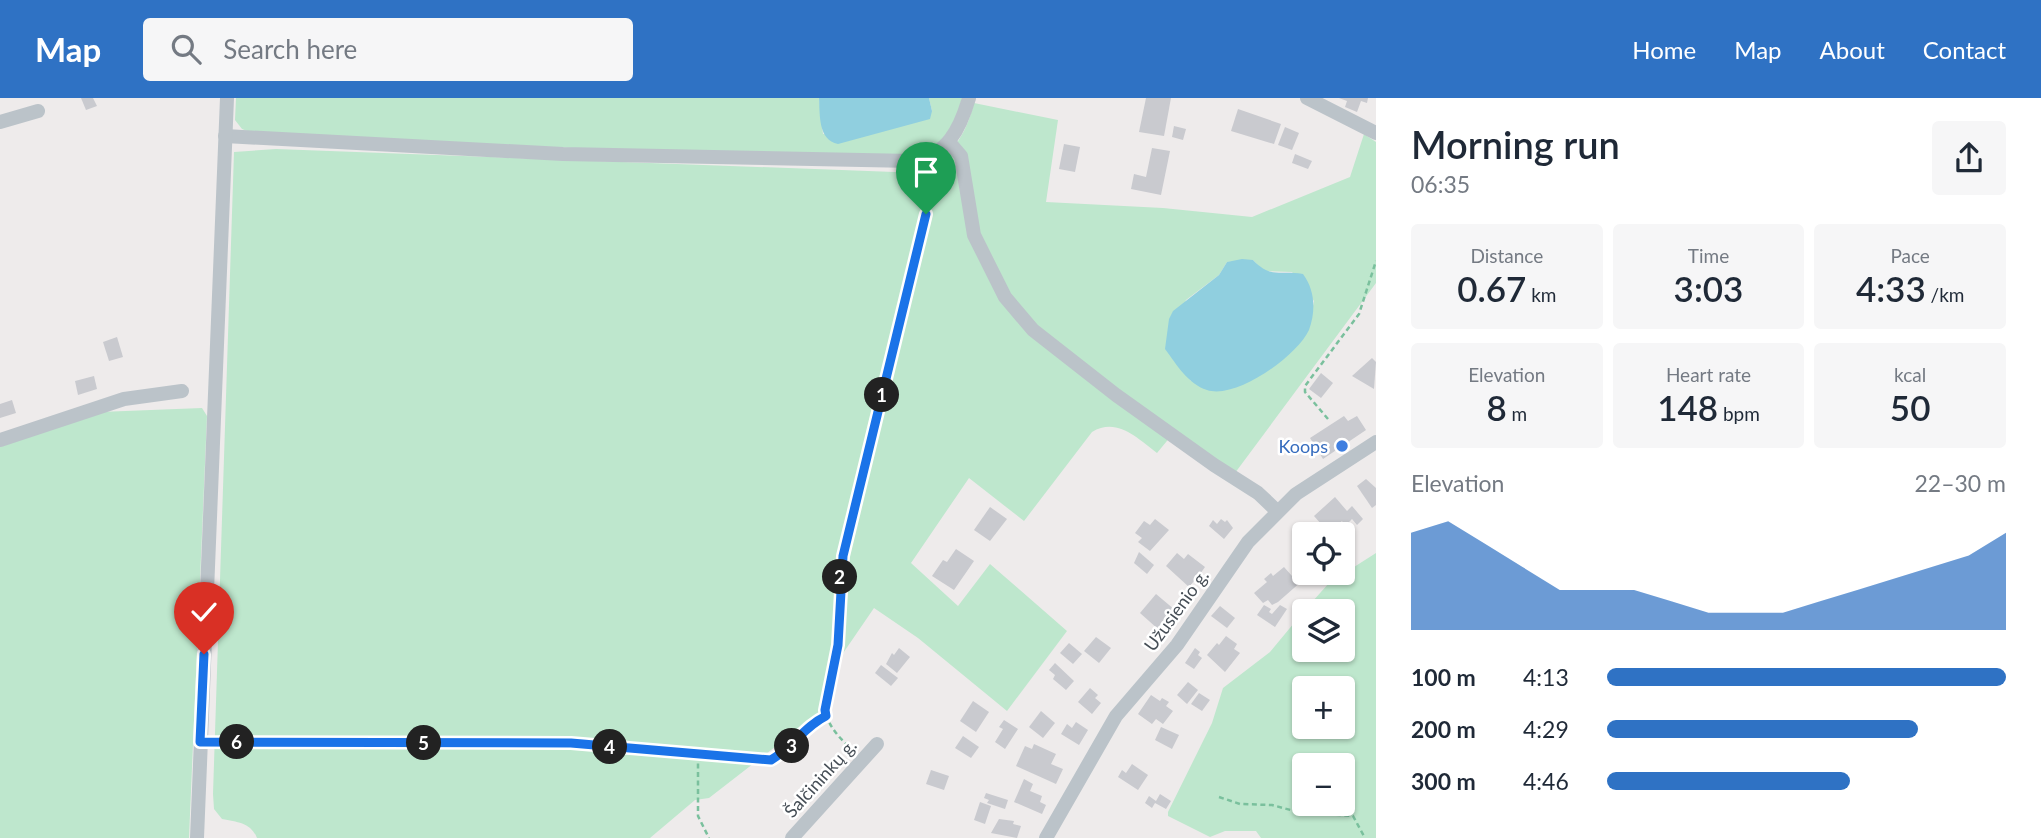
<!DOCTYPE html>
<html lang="en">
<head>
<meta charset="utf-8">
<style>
  :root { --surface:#fff; --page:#f6f6f7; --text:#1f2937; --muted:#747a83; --accent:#2f72c4 }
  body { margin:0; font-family:Lato,sans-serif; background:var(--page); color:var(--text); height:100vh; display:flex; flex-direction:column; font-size:26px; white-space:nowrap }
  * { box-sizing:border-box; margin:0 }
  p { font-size:23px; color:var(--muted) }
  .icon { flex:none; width:38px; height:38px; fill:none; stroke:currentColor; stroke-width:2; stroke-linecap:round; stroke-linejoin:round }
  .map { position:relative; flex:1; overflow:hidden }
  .sheet { display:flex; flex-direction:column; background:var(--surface); width:665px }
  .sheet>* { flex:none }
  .buttons { position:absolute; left:1292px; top:424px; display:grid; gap:14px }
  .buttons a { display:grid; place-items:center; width:63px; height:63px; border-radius:7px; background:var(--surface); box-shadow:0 2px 5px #0004; font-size:35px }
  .pin { position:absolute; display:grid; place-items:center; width:60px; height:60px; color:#fff; margin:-72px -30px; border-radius:50% 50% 50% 0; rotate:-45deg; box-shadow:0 0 7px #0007 }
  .pin .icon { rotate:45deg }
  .km { position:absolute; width:35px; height:35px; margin:-18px; border-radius:50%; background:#222; color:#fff; font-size:19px; line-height:35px; text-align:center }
  .round { display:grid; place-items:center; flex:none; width:74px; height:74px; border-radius:7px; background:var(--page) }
  .overview { display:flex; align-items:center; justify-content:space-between; height:119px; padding:0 35px }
  h1 { font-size:38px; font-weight:600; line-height:52px }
  .stats { display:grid; grid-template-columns:repeat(3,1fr); gap:10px; height:119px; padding:7px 35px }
  .stats div { display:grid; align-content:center; border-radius:7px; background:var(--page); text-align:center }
  .stats b { font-size:35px; font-weight:600 }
  .stats small { font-size:19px; font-weight:400 }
  .stats p { font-size:19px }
  .chart { height:196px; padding:14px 35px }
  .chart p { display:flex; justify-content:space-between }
  .chart svg { width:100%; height:126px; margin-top:7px; fill:var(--accent); opacity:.7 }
  ul { padding:0 35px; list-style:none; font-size:23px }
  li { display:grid; grid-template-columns:112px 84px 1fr; align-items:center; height:52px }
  li i { height:18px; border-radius:9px; background:var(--accent) }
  header { display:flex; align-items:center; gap:42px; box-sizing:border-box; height:98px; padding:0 35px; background:var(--accent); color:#fff }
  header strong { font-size:33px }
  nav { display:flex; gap:38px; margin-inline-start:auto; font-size:24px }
  .search { width:490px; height:63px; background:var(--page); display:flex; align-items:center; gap:18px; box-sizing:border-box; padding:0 24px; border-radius:7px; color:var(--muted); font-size:26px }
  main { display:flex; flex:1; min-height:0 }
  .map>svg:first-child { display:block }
  .green { fill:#bee7cd; fill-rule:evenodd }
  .water { fill:#90cfdf }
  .building { fill:#c9cacf }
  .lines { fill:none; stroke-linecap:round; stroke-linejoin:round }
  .path { stroke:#7ac09d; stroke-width:2.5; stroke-dasharray:5 3.5; stroke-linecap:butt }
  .minor { stroke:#bbc3c9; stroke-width:14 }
  .route-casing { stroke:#fff; stroke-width:14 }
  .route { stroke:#1a73e8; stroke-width:9 }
  .shop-dot { fill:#3f7fe0; stroke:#fff; stroke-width:2.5 }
  .labels { text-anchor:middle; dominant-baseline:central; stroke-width:5; stroke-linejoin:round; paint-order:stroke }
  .shop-label { font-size:18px; fill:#366cbe; stroke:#fff; text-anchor:end }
  .street-label { font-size:18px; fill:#464e56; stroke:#fff }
</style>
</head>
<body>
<header>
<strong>Map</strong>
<div class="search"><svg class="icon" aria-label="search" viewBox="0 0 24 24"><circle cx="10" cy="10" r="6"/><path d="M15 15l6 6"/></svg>Search here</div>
<nav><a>Home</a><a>Map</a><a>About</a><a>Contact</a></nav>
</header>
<main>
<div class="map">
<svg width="1376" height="740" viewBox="0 0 1376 740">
  <rect width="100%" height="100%" fill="#eeebeb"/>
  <g class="green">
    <path d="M 236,0 L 819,0 L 823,36 L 932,13 L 929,0 L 962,0 C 953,34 947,48 911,57 L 593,51 L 252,35 L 242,31 L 235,22 Z"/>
    <path d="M 974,5 L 1058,22 L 1046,104 L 1163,110 L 1252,119 L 1350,79 L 1364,36 L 1376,44 L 1376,185 L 1235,375 L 1176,332 L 1157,355 C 1137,340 1117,319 1092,334 L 1024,423 L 969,380 L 911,465 L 958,508 L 990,466 L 1067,533 L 1007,613 L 918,540 L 874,510 L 837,564 L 829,607 L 709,700 L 695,702 L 650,740 L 257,740 C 251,725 238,724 222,721 L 214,711 L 213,696 L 234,54 L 276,51 L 921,75 C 952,58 965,39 974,5 ZM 1253,162 L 1263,173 L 1292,174 L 1314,203 L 1308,232 L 1278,265 L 1191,283 L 1166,251 L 1186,202 L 1219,177 L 1227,164 Z"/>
    <polygon points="202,310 207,318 189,740 0,740 0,349 100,314"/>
    <path d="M 1376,455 L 1376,740 L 1261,740 L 1256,733 L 1225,733 L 1210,739 L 1168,718 L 1168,714 L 1212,625 L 1223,590 L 1270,554 L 1304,513 L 1304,551 L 1342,551 L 1342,513 L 1304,513 L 1329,485 ZM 1304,590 L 1342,590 L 1342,628 L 1304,628 ZM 1304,667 L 1342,667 L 1342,705 L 1304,705 Z"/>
  </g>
  <g class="water">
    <path d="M 929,0 L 932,13 L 930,21 L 838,46 C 818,42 820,17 819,0 Z"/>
    <path d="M 1242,161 L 1253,162 C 1271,181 1280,172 1303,176 C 1315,192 1316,213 1309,232 C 1297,258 1236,302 1207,292 C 1188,286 1177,267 1165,251 L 1169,221 L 1173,213 L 1219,177 L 1227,164 Z"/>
  </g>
  <g class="building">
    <polygon points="81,0 93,0 97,8 86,12"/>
    <polygon points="1146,0 1171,0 1164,38 1139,34"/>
    <polygon points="1339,0 1368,0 1367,5 1361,3 1357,14 1345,9 1347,3"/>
    <polygon points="1238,11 1281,26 1274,46 1231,33"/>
    <polygon points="1174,28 1186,31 1183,42 1172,39"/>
    <polygon points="1285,29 1299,35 1292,52 1278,47"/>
    <polygon points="1064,46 1080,49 1075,74 1059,71"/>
    <polygon points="1152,50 1170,53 1161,97 1131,91 1134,76 1146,79"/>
    <polygon points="1295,56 1312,63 1308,71 1292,65"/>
    <polygon points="117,239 123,259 109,263 103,244"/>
    <polygon points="1372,260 1376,264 1374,291 1352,278"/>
    <polygon points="1321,275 1333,285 1321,300 1309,291"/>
    <polygon points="94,278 97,291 78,297 75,283"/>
    <polygon points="12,302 16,315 0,320 0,306"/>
    <polygon points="1344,318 1348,323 1357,318 1366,332 1323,361 1310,340"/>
    <polygon points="1366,381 1376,390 1376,407 1372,410 1357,388"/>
    <polygon points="1335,399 1347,413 1352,408 1363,421 1357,427 1352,421 1345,428 1342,423 1329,435 1314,418"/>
    <polygon points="990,409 1007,421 990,443 974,432"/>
    <polygon points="1155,421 1169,432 1150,453 1138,444 1142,440 1135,435 1144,423 1150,427"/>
    <polygon points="1221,421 1225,424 1227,422 1233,430 1224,441 1209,428 1213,422 1217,426"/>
    <polygon points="956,451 974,463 954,492 932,478 943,462 947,464"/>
    <polygon points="1139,454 1154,467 1147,476 1134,465"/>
    <polygon points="1177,455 1184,461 1188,456 1205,469 1200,476 1204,479 1198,487 1194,483 1189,489 1166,468"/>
    <polygon points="1284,469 1292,478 1295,476 1302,483 1278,504 1272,507 1268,502 1263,505 1254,495 1267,484 1264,481 1271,475 1273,478"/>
    <polygon points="1156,496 1175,512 1158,531 1140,515"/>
    <polygon points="1264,507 1271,511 1269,514 1272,516 1280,507 1287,511 1275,529 1257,517"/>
    <polygon points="1220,508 1235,520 1227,530 1211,518"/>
    <polygon points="1226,538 1237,546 1234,551 1240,555 1225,574 1207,557 1217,545 1219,547"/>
    <polygon points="1096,539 1111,550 1099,565 1084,553"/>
    <polygon points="1069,545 1082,556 1073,566 1060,555"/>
    <polygon points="899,550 910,559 897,575 886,566 892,555 894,557"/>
    <polygon points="1195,550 1200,554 1198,557 1202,560 1194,571 1185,565"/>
    <polygon points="1055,565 1074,583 1066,592 1053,581 1055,577 1049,572"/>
    <polygon points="881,567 898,580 891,588 875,575"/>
    <polygon points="1188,584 1198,592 1187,606 1177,597"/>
    <polygon points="1090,590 1098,597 1095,600 1101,605 1092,616 1078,604"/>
    <polygon points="1199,595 1210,602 1202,613 1191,606"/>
    <polygon points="1151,597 1160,603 1162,600 1169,604 1166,608 1173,613 1163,626 1156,621 1152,626 1138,616"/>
    <polygon points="973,603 989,614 976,634 960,623"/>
    <polygon points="1041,613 1055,625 1043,640 1029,629"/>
    <polygon points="1004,622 1018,631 1005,651 995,644 1003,631 999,629"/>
    <polygon points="1076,624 1088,632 1079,647 1061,636 1067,626 1072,630"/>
    <polygon points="1161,629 1179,637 1172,651 1155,642"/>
    <polygon points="963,638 979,649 971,660 955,650"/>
    <polygon points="1034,646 1056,656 1051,666 1063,671 1056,686 1016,668 1025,648 1032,651"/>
    <polygon points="1132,666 1148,677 1138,692 1118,679 1122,672 1126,675"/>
    <polygon points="931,672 949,678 944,692 926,686"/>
    <polygon points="1024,681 1033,686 1030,693 1042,698 1040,704 1046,707 1042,716 1014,704"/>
    <polygon points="986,695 1008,702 1005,711 987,705 989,702 984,700"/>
    <polygon points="1160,696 1171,703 1166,711 1155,705 1152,710 1145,705 1149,698 1156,703"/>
    <polygon points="980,704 991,708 985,726 974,722"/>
    <polygon points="999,721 1014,723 1013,726 1021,728 1017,740 991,735"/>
  </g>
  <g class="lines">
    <g class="path">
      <polyline points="1328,321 1305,294 1305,288 1359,216 1376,163"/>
      <path d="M 214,644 L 571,645 L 771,662 C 792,650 805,628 826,618"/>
      <path d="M 855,654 C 842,643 828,629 825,612 L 838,547 L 843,458 L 869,344 L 905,210 L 933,84 L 932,72"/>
      <polyline points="698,657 698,718 709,740"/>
      <polyline points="1219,699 1240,706 1272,707 1298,714 1353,718 1365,740"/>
    </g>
    <g class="minor">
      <polyline points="1307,0 1376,35"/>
      <polyline points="0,24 38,13"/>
      <path d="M 225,38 L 563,56 L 912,63 C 947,58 960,31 969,0"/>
      <polyline points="949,44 961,58 974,137 1005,199 1033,232 1116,297 1214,367 1258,395 1277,413"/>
      <polyline points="0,342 124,301 182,293"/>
      <polyline points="197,740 227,0"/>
      <polyline points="792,740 877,646"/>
      <polyline points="1046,740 1116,618 1177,547 1248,444 1296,396 1376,344"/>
    </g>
  </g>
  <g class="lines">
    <defs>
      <path id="route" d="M 204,556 L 200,644 L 571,645 L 771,662 C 792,650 805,628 826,618 L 825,612 L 838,547 L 843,458 L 926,116"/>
    </defs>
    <use href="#route" class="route-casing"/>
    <use href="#route" class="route"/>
  </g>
  <circle class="shop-dot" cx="1342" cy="348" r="7"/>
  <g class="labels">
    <g class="shop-label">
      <text x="1328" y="348">Koops</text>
    </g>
    <g class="street-label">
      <text transform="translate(1176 512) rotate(-54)">Užusienio g.</text>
      <text transform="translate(820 680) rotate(-48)">Šalčininkų g.</text>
    </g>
  </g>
</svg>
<div class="buttons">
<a><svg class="icon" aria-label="locate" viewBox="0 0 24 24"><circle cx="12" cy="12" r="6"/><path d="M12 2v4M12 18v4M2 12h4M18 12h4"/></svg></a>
<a><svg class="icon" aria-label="layers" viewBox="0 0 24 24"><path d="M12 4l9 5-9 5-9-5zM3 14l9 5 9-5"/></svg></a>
<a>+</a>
<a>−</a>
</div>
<div class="pin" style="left:926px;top:116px;background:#1e9e55"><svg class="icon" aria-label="arrive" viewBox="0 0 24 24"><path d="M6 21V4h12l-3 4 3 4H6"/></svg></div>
<div class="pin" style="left:204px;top:556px;background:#d93025"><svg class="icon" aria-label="check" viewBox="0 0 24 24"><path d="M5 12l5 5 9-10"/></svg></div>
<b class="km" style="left:882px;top:297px">1</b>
<b class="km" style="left:840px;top:479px">2</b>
<b class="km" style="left:792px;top:648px">3</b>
<b class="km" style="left:610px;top:649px">4</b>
<b class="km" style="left:424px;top:645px">5</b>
<b class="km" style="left:237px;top:644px">6</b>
</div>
<section class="sheet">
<div class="overview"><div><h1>Morning run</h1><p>06:35</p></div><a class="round"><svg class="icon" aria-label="share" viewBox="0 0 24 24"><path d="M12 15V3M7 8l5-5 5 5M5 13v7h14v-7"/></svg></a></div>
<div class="stats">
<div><p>Distance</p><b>0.67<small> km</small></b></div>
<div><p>Time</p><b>3:03</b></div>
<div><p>Pace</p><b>4:33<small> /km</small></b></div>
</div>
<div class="stats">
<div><p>Elevation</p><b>8<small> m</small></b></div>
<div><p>Heart rate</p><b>148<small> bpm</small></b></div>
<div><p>kcal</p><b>50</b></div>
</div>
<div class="chart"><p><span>Elevation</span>22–30 m</p>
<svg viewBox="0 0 160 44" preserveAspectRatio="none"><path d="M0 44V10L10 6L20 14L30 22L40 30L50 30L60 30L70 34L80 38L90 38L100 38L110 34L120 30L130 26L140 22L150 18L160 10V44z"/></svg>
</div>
<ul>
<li><b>100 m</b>4:13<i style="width:100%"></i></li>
<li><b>200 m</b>4:29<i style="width:78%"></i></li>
<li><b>300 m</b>4:46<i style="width:61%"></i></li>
</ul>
</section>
</main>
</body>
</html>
